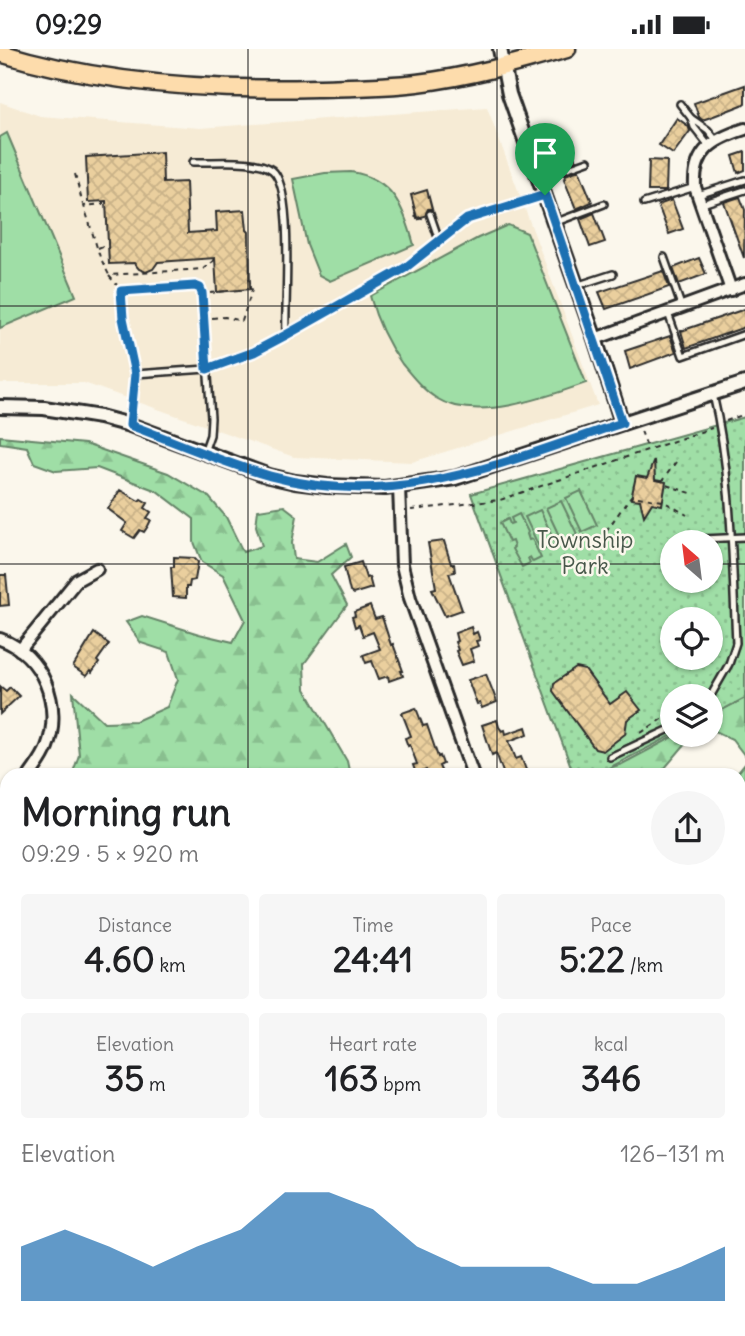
<!DOCTYPE html>
<html lang="en">
<head>
<meta charset="utf-8">
<style>
  :root { --surface:#fff; --page:#f6f6f6; --text:#202124; --muted:#757577; --accent:#1f6fb2 }
  body { margin:0; font-family:Delius,sans-serif; background:var(--page); color:var(--text); height:100vh; display:flex; flex-direction:column; font-size:26px; white-space:nowrap }
  * { box-sizing:border-box; margin:0 }
  p { font-size:23px; color:var(--muted) }
  .icon { flex:none; width:38px; height:38px; fill:none; stroke:currentColor; stroke-width:2; stroke-linecap:round; stroke-linejoin:round }
  .map { position:relative; flex:1; overflow:hidden }
  .details { position:absolute; left:0px; top:719px; width:746px; height:569px; display:flex; flex-direction:column; background:var(--surface); border-radius:21px 21px 0 0; box-shadow:0 2px 5px #0004 }
  .details>* { flex:none }
  .needle { width:46px; rotate:332deg }
  .controls { position:absolute; left:660px; top:481px; display:grid; gap:14px }
  .controls a { display:grid; place-items:center; width:63px; height:63px; border-radius:50%; background:var(--surface); box-shadow:0 2px 5px #0004; font-size:35px }
  .pin { position:absolute; display:grid; place-items:center; width:60px; height:60px; color:#fff; margin:-72px -30px; border-radius:50% 50% 50% 0; rotate:-45deg; box-shadow:0 0 7px #0007 }
  .pin .icon { rotate:45deg }
  .round { display:grid; place-items:center; flex:none; width:74px; height:74px; border-radius:37px; background:var(--page) }
  .overview { display:flex; align-items:center; justify-content:space-between; height:119px; padding:0 21px }
  h1 { font-size:38px; font-weight:700; line-height:52px }
  .stats { display:grid; grid-template-columns:repeat(3,1fr); gap:10px; height:119px; padding:7px 21px }
  .stats div { display:grid; align-content:center; border-radius:7px; background:var(--page); text-align:center }
  .stats b { font-size:35px; font-weight:700 }
  .stats small { font-size:19px; font-weight:400 }
  .stats p { font-size:19px }
  .chart { height:196px; padding:14px 21px }
  .chart p { display:flex; justify-content:space-between }
  .chart svg { width:100%; height:126px; margin-top:7px; fill:var(--accent); opacity:.7 }
  .status { display:flex; justify-content:space-between; align-items:center; height:49px; padding:0 35px; background:var(--surface); direction:ltr }
  .status svg { height:19px; fill:currentColor }
  .map>svg:first-child { display:block }
  .built { fill:#f6ebd5 }
  .forest { fill:url(#forest-firs); stroke:#658468; stroke-width:2 }
  .park { fill:url(#park-dots); stroke:#658468; stroke-width:2; fill-rule:evenodd }
  .garden { fill:#9fdea6; stroke:#658468; stroke-width:2 }
  .building { fill:url(#building-cross-hatch); stroke:#2b2b2b; stroke-width:2 }
  .lines { fill:none; stroke-linecap:round; stroke-linejoin:round }
  .service-casing { stroke:#2b2b2b; stroke-width:10 }
  .minor-casing { stroke:#2b2b2b; stroke-width:16 }
  .tertiary-casing { stroke:#2b2b2b; stroke-width:18 }
  .primary-casing { stroke:#2b2b2b; stroke-width:21 }
  .path { stroke:#2b2b2b; stroke-width:2; stroke-dasharray:5 5; stroke-linecap:butt }
  .service { stroke:#fbf7ec; stroke-width:5 }
  .minor { stroke:#fbf7ec; stroke-width:10 }
  .tertiary { stroke:#fbf7ec; stroke-width:12 }
  .primary { stroke:#fddcac; stroke-width:16 }
  .route-casing { stroke:#fff; stroke-width:14 }
  .route { stroke:#1f6fb2; stroke-width:9 }
  .grid { fill:none; stroke:#2b2b2b; stroke-width:2; stroke-opacity:0.55 }
  .labels { text-anchor:middle; dominant-baseline:central; stroke-width:5; stroke-linejoin:round; paint-order:stroke }
  .park-label { font-size:23px; fill:#48584a; stroke:#fbf7ec }
</style>
</head>
<body>
<div class="status"><b>09:29</b><svg viewBox="0 0 49 12"><path d="M0 12V9h3v3zM5 12V6h3v6zM10 12V3h3v9zM15 12V0h3v12zM26 1h20v11H26zM47 4h2v5h-2z"/></svg></div>
<div class="map">
<svg width="745" height="1287" viewBox="0 0 745 1287">
  <defs>
    <pattern id="forest-firs" width="22" height="20" patternUnits="userSpaceOnUse" patternTransform="scale(1.75)"><rect width="22" height="20" fill="#9fdea6"/><path d="M5 1l3.5 6h-7zM16 11l3.5 6h-7z" fill="#89bf8f"/></pattern>
    <pattern id="park-dots" width="8" height="8" patternUnits="userSpaceOnUse" patternTransform="scale(1.75)"><rect width="8" height="8" fill="#9fdea6"/><path d="M2 2h.1M6 6h.1" fill="none" stroke="#89bf8f" stroke-width="1.8" stroke-linecap="round"/></pattern>
    <pattern id="building-cross-hatch" width="8" height="8" patternUnits="userSpaceOnUse" patternTransform="scale(1.75)"><rect width="8" height="8" fill="#eacf9e"/><path d="M0 0l8 8M0 8l8-8" fill="none" stroke="#c9b288"/></pattern>
  </defs>
  <rect width="100%" height="100%" fill="#fbf7ec"/>
  <filter id="ink" filterUnits="userSpaceOnUse"><feTurbulence type="fractalNoise" baseFrequency=".0143" numOctaves="2"/><feDisplacementMap in="SourceGraphic" scale="14" xChannelSelector="R" yChannelSelector="G"/><feConvolveMatrix kernelMatrix="1 2 1 2 8 2 1 2 1" color-interpolation-filters="sRGB"/></filter>
  <g filter="url(#ink)">
    <polygon class="built" points="0,53 40,67 200,79 487,58 598,356 412,413 294,408 84,334 0,334"/>
    <g class="forest">
      <polygon points="0,387 85,395 168,424 209,448 226,468 243,503 262,497 256,477 258,461 284,457 297,467 292,494 294,510 317,513 346,495 351,508 331,526 347,556 304,615 305,640 347,712 350,726 72,726 79,706 73,644 104,673 136,672 167,658 178,630 169,603 141,594 126,573 142,567 199,585 233,593 245,571 223,526 202,513 194,493 194,470 157,442 97,419 56,422 34,414 27,398 0,394"/>
      <polygon points="745,649 745,707 732,690 711,680 711,666"/>
      <polygon points="677,686 699,686 686,694 659,726 586,726 622,715"/>
      <polygon points="745,715 745,899 739,898 738,726 736,726"/>
      <polygon points="745,1150 745,1287 649,1287 649,1281 738,1281 738,1161"/>
      <polygon points="169,1281 510,1281 513,1287 158,1287"/>
    </g>
    <path class="park" d="M 745,368 L 745,649 L 711,667 L 710,648 L 672,648 L 673,686 L 595,726 L 574,726 L 471,445 ZM 672,494 L 710,494 L 710,532 L 672,532 ZM 672,570 L 710,570 L 710,609 L 672,609 Z"/>
    <g class="garden">
      <polygon points="7,84 76,247 0,279 0,88"/>
      <path d="M 351,123 C 393,129 404,159 414,196 L 330,232 L 319,226 L 307,196 L 293,130 L 325,124 Z"/>
      <path d="M 508,176 L 527,184 L 586,334 C 547,348 475,374 436,349 C 423,341 412,327 402,315 C 387,294 377,273 370,247 L 478,189 Z"/>
      <polygon points="581,442 597,476 582,483 566,449"/>
      <polygon points="561,452 577,485 562,493 546,459"/>
      <polygon points="540,461 556,495 541,502 525,468"/>
      <polygon points="519,465 528,483 527,485 529,491 532,490 541,509 533,513 530,508 528,509 530,514 522,518 512,500 514,498 512,492 509,493 500,474 508,470 510,475 513,474 511,469"/>
    </g>
    <g class="building">
      <polygon points="745,36 745,54 742,56 711,68 702,71 699,68 694,54"/>
      <polygon points="677,69 688,77 690,82 673,105 659,96"/>
      <polygon points="565,82 576,111 561,116 551,88"/>
      <polygon points="162,103 163,134 186,133 188,184 217,182 216,163 245,161 247,181 249,183 250,240 217,243 215,209 158,213 153,220 146,223 139,220 134,214 109,215 106,152 88,153 86,108"/>
      <polygon points="745,103 745,121 738,124 733,107"/>
      <polygon points="649,111 667,112 666,142 648,142"/>
      <polygon points="579,121 592,153 576,160 564,130 566,129 565,126"/>
      <polygon points="427,141 432,160 428,160 425,167 417,169 411,146"/>
      <polygon points="740,148 745,161 744,209 724,153"/>
      <polygon points="672,151 683,180 669,185 658,156"/>
      <polygon points="594,164 605,193 590,198 580,170"/>
      <polygon points="699,209 706,225 679,235 673,219"/>
      <polygon points="663,222 669,238 606,260 599,243"/>
      <polygon points="745,260 745,278 686,299 681,282"/>
      <polygon points="670,287 676,303 630,320 625,302"/>
      <polygon points="654,411 655,431 666,433 662,456 652,454 644,467 640,451 631,450 636,427 647,429"/>
      <polygon points="120,441 139,452 141,450 148,454 145,459 151,463 147,469 151,471 148,477 144,483 140,481 134,489 122,482 127,474 108,460"/>
      <polygon points="444,492 451,515 454,515 455,523 449,524 462,561 445,567 432,540 436,539 428,494"/>
      <polygon points="174,508 194,509 198,513 195,531 190,532 189,538 186,538 186,549 173,548 171,518 174,518"/>
      <polygon points="361,513 366,529 369,528 372,539 353,545 350,543 344,518"/>
      <polygon points="0,526 6,526 9,556 0,557"/>
      <polygon points="370,557 375,570 382,568 391,596 393,595 403,622 401,622 403,627 389,632 388,627 379,630 372,612 366,614 363,606 380,600 373,583 363,587 359,576 355,578 352,568 355,567 354,563"/>
      <polygon points="471,578 473,585 477,583 480,591 476,592 478,597 470,600 474,612 462,616 456,602 458,601 455,593 457,592 455,584"/>
      <polygon points="94,584 109,595 97,612 99,614 92,624 90,622 86,627 73,618"/>
      <polygon points="576,619 585,621 610,655 627,643 641,661 627,671 625,685 603,702 595,700 553,642 554,634"/>
      <polygon points="486,625 497,653 482,659 480,654 477,655 468,631"/>
      <polygon points="0,637 6,642 10,638 19,647 0,665"/>
      <polygon points="416,659 423,677 427,676 438,708 440,707 443,715 439,717 443,726 427,726 426,721 416,725 413,716 417,715 410,696 408,697 405,689 411,687 402,664"/>
      <polygon points="497,671 499,678 502,682 505,681 506,685 526,678 528,685 509,692 516,710 521,708 528,726 504,726 496,704 492,706 482,676"/>
    </g>
    <g class="lines">
      <defs>
        <g id="service">
          <polyline points="680,55 691,69"/>
          <polyline points="709,97 694,78 691,69 708,81 716,91"/>
          <path d="M 193,113 C 213,114 257,109 272,121 C 295,139 284,255 286,286"/>
          <polyline points="540,129 588,112"/>
          <polyline points="698,146 745,131"/>
          <polyline points="644,154 695,138"/>
          <polyline points="702,155 745,141"/>
          <polyline points="430,165 439,191"/>
          <polyline points="554,174 604,155"/>
          <polyline points="664,208 682,259"/>
          <polyline points="576,237 613,225"/>
          <polyline points="668,264 683,307 745,285"/>
          <polyline points="135,325 207,320 254,303 405,219 467,170 545,146"/>
          <polyline points="130,376 135,325 123,269 121,242 197,237 202,244 211,369 210,386 204,403"/>
          <polyline points="703,490 745,488"/>
          <path d="M 710,648 L 729,615 L 736,594 C 732,510 732,426 713,345"/>
          <polyline points="610,708 672,679"/>
        </g>
        <g id="minor">
          <path d="M 731,241 L 695,138 C 693,101 714,90 745,80"/>
          <polyline points="595,290 745,235"/>
          <polyline points="399,438 402,516 410,549 473,726"/>
          <path d="M 0,590 C 43,605 63,657 47,698 C 43,709 36,717 30,726"/>
          <polyline points="20,601 77,531 97,520"/>
          <polyline points="0,766 7,756"/>
          <polyline points="738,945 745,951"/>
          <polyline points="0,954 7,966"/>
        </g>
        <g id="tertiary">
          <polyline points="500,0 509,45 595,290 622,374"/>
          <polyline points="0,358 44,359 100,368 130,376 269,427 295,433 327,437 385,439 455,429 745,334"/>
        </g>
        <path id="primary" d="M 0,4 C 102,35 210,42 316,39 C 350,38 384,38 417,34 C 468,28 518,14 567,0"/>
      </defs>
      <use href="#service" class="service-casing"/>
      <use href="#minor" class="minor-casing"/>
      <use href="#tertiary" class="tertiary-casing"/>
      <use href="#primary" class="primary-casing"/>
      <g class="path">
        <polyline points="75,125 83,156"/>
        <polyline points="103,152 103,155 84,157 100,208 109,226 203,220 217,209"/>
        <polyline points="415,163 416,171 423,169"/>
        <polyline points="98,199 108,195"/>
        <polyline points="109,227 117,236"/>
        <polyline points="210,244 227,242"/>
        <polyline points="212,269 225,268 242,272 252,241 249,230"/>
        <polyline points="726,372 745,365"/>
        <polyline points="641,382 646,395 652,399"/>
        <polyline points="676,413 662,432 666,436 694,445"/>
        <polyline points="411,461 500,451 712,379"/>
        <polyline points="606,482 631,447 663,452 687,466"/>
        <polyline points="685,494 689,486"/>
        <polyline points="641,684 672,663"/>
      </g>
      <use href="#service" class="service"/>
      <use href="#minor" class="minor"/>
      <use href="#tertiary" class="tertiary"/>
      <use href="#primary" class="primary"/>
    </g>
  </g>
  <g class="lines" filter="url(#ink)">
    <defs>
      <path id="route" d="M 545,146 L 622,374 C 503,413 398,462 270,427 C 223,414 176,393 130,376 L 135,325 L 123,269 L 121,242 L 195,237 L 200,239 L 202,244 L 207,320 L 254,303 L 286,286 L 405,219 L 467,170 Z"/>
    </defs>
    <use href="#route" class="route-casing"/>
    <use href="#route" class="route"/>
  </g>
  <path class="grid" d="M 248,0 L 248,726M 497,0 L 497,726M 0,257 L 745,257M 0,515 L 672,515M 710,515 L 745,515M 0,772 L 7,772M 738,772 L 745,772M 0,1030 L 7,1030M 738,1030 L 745,1030M 248,1281 L 248,1287M 497,1281 L 497,1287"/>
  <g class="labels">
    <g class="park-label">
      <text x="585" y="490">Township<tspan x="585" dy="26">Park</tspan></text>
    </g>
  </g>
</svg>
<div class="controls">
<a><svg class="needle" viewBox="-14 -14 28 28"><path d="M0-13l5 13h-10z" fill="#e53935"/><path d="M0 13l5-13h-10z" fill="#757577"/></svg></a>
<a><svg class="icon" aria-label="locate" viewBox="0 0 24 24"><circle cx="12" cy="12" r="6"/><path d="M12 2v4M12 18v4M2 12h4M18 12h4"/></svg></a>
<a><svg class="icon" aria-label="layers" viewBox="0 0 24 24"><path d="M12 4l9 5-9 5-9-5zM3 14l9 5 9-5"/></svg></a>
</div>
<div class="pin" style="left:545px;top:146px;background:#1e9e55"><svg class="icon" aria-label="arrive" viewBox="0 0 24 24"><path d="M6 21V4h12l-3 4 3 4H6"/></svg></div>
<section class="details">
<div class="overview"><div><h1>Morning run</h1><p>09:29 · 5 × 920 m</p></div><a class="round"><svg class="icon" aria-label="share" viewBox="0 0 24 24"><path d="M12 15V3M7 8l5-5 5 5M5 13v7h14v-7"/></svg></a></div>
<div class="stats">
<div><p>Distance</p><b>4.60<small> km</small></b></div>
<div><p>Time</p><b>24:41</b></div>
<div><p>Pace</p><b>5:22<small> /km</small></b></div>
</div>
<div class="stats">
<div><p>Elevation</p><b>35<small> m</small></b></div>
<div><p>Heart rate</p><b>163<small> bpm</small></b></div>
<div><p>kcal</p><b>346</b></div>
</div>
<div class="chart"><p><span>Elevation</span>126–131 m</p>
<svg viewBox="0 0 160 44" preserveAspectRatio="none"><path d="M0 44V25L10 19L20 25L30 32L40 25L50 19L60 6L70 6L80 12L90 25L100 32L110 32L120 32L130 38L140 38L150 32L160 25V44z"/></svg>
</div>
</section>
</div>
</body>
</html>
